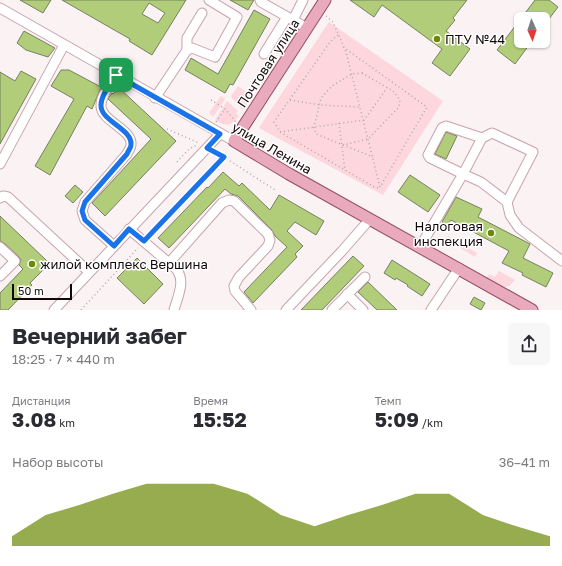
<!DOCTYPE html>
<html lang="ru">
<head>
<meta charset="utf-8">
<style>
  :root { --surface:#fff; --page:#f7f7f7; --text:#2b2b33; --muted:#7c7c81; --accent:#6b8904 }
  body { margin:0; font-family:"Golos Text",sans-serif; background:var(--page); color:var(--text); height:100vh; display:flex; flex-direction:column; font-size:15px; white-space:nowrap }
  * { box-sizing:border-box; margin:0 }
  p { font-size:13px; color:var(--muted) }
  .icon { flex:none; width:22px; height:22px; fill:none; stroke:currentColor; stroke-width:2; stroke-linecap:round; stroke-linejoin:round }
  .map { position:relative; height:310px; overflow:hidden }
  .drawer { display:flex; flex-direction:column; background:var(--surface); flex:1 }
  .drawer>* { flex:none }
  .needle { width:26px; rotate:177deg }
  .buttons { position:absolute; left:514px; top:12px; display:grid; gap:8px }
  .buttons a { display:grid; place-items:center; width:36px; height:36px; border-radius:6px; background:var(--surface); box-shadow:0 1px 3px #0004; font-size:20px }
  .scale { position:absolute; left:12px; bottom:10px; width:60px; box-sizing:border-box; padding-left:4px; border:2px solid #13070a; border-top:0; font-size:11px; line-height:14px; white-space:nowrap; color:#13070a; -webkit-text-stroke:3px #fff; paint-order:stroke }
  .pin { position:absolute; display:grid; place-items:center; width:34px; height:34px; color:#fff; margin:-17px; border-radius:8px; box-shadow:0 2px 6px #0006 }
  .round { display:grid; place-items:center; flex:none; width:42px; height:42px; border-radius:6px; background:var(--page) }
  .headline { display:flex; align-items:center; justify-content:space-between; height:68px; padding:0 12px }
  h1 { font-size:22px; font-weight:700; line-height:30px }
  .metrics { display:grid; grid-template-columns:repeat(3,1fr); gap:6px; height:68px; padding:4px 12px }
  .metrics div { display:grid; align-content:center }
  .metrics b { font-size:20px; font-weight:700 }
  .metrics small { font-size:11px; font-weight:400 }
  .metrics p { font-size:11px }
  .chart { height:112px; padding:8px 12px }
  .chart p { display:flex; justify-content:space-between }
  .chart svg { width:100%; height:72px; margin-top:4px; fill:var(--accent); opacity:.7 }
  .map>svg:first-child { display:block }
  .green { fill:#fdd6de }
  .building { fill:#b1cd79; stroke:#768163; fill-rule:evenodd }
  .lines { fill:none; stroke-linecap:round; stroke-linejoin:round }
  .minor-casing { stroke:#c9a3ac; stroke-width:11 }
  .major-casing { stroke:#934d60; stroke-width:13 }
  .path { stroke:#b1a8aa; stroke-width:1.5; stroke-dasharray:1 3; stroke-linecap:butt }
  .minor { stroke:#fff; stroke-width:9 }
  .major { stroke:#e8aabc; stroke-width:11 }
  .route-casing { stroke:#fff; stroke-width:8 }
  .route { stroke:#1a73e8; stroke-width:5 }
  .poi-dot { fill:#6b8904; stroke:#fff; stroke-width:1.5 }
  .labels { text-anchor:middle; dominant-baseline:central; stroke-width:3; stroke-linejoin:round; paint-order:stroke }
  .poi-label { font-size:13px; fill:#13070a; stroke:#fff; text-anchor:start }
  .street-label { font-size:13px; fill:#13070a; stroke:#fff }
</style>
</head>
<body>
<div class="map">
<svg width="562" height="310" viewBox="0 0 562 310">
  <rect width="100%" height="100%" fill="#faf2f3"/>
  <g class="green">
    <polygon points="329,22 443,101 383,195 259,128"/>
    <polygon points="238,86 246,92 243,97 247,104 243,110 232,98 231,96"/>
    <polygon points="221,96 225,99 213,117 209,113"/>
    <path d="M 227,101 L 238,111 L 236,113 L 239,116 C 231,126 226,127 215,120 Z"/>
    <polygon points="448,236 477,253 475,257 446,239"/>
    <polygon points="499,271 515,280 509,286 504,287 486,278 489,274 495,277"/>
  </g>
  <g class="building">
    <polygon points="20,0 51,0 43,13"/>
    <path d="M 62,0 L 186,0 L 152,55 L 129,41 L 130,39 ZM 149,3 L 165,13 L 158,23 L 142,14 Z"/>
    <polygon points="230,0 254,0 248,10"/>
    <polygon points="350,0 467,0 453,18 455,20 446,31 470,49 450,76 432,63 442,49 382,5 374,17"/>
    <polygon points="535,0 549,0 558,7 543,27 543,19 521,19 521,41 532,41 515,64 497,50"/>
    <polygon points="254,10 270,19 233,85 230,84 225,93 185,70 191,58 218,74"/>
    <polygon points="24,31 55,48 48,57 26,50 17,43"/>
    <polygon points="61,70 69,70 101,87 92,109 87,106 50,175 35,166 74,99 51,86"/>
    <polygon points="21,71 36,79 0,144 0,72 15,81"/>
    <polygon points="119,88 176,141 105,216 92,203 151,139 108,99 112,93 113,94"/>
    <polygon points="446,132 457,136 446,159 435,154"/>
    <polygon points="223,172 239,186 242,183 270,210 279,195 324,221 316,235 295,222 287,231 303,246 295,254 297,257 253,303 244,292 287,247 275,236 272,230 238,196 231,194 225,189 169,248 158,238 207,187 208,188"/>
    <polygon points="410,175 440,195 428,212 398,192"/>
    <polygon points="75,185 83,192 73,203 65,196"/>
    <polygon points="456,197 482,209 478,217 530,244 523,258 553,273 546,287 522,275 523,273 502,263 509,251 451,220 447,225 442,222"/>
    <polygon points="0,216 47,261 46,262 48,265 30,283 32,285 8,310 0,310 0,293 23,269 19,265 21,260 19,257 4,243 0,241"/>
    <polygon points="353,256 364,266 322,310 301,310"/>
    <polygon points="137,258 163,284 144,304 117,278"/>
    <polygon points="392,260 430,284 422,296 407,286 408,285 396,278 395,280 384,273"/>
    <polygon points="368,282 397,310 377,310 358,292"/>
    <polygon points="474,297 485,303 481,310 470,304"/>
  </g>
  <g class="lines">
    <defs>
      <g id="minor">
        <polyline points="260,0 261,2 307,28"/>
        <polyline points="0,8 234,141"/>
        <polyline points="293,20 303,0"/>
        <polyline points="187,50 187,38 202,13"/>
        <polyline points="264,54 287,17"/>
        <polyline points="155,98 187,50 192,48 215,57 237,17 209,0"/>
        <polyline points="0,164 64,45"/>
        <polyline points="0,198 3,196 8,197 89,272"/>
        <polyline points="507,202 510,215 519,228 562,261"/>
        <polyline points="129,229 169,263 222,203 229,200 234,201 268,234 270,240 268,246 239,277 234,286 235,291 251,310"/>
        <path d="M 114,246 L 85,220 L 82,211 L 85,202 L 127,154 C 128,151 131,148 131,145 C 133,129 100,121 101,105 C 101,95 111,83 116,75"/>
        <polyline points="0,247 15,261 0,276"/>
        <polyline points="420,247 463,174 430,158 428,155 442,128 446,126 482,138 463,174 481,182 507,202 533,152 492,133 482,138"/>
        <path d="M 169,263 C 171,265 177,268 178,272 C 185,282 177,299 174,310"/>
        <polyline points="347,294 363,310"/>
        <polyline points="54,310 220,134"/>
        <polyline points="286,310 342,251 370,219"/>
        <polyline points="332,310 365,277"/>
        <polyline points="431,310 459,268"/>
      </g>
      <polyline id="major" points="325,0 234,141 289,174 532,310"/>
    </defs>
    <use href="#minor" class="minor-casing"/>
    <use href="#major" class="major-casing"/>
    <g class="path">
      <polyline points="326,16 333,22 346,52 380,187 427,107 343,47"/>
      <polyline points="338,35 330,42 274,122 280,132 376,188 380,187"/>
      <polygon points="362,73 393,91 400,100 399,107 368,139 343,145 316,134 314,127 321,98 332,86 352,74"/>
      <polyline points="211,100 225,109 236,122"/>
      <polyline points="290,100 320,105 360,107"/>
      <polyline points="216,122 225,109"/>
      <polyline points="339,123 345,171"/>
      <polyline points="167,129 199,143"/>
      <polyline points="280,132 364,120 387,88"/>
      <polyline points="249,134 254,141"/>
      <polyline points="343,145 373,157"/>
      <polyline points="215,152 224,157"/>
      <path d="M 177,162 C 183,155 189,148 197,145"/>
      <polyline points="149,236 224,157 275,190"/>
      <polyline points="81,310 138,248"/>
    </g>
    <use href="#minor" class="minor"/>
    <use href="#major" class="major"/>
  </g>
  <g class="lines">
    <defs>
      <path id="route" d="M 116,75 L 220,134 L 207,148 L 224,157 L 144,241 L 129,229 L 114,246 L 85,220 L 82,211 L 85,202 L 127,154 C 128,151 131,148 131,145 C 133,129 100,121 101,105 C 101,95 111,83 116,75 Z"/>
    </defs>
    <use href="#route" class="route-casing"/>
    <use href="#route" class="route"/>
  </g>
  <g class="poi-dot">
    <circle cx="437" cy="39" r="4"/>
    <circle cx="491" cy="233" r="4"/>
    <circle cx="32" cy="264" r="4"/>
  </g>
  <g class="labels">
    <g class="poi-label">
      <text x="445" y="39">ПТУ №44</text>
      <text x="483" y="226" text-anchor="end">Налоговая<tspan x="483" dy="15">инспекция</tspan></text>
      <text x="40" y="264">жилой комплекс Вершина</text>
    </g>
    <g class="street-label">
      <text transform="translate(268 63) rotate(-57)">Почтовая улица</text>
      <text transform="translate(272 148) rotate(30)">улица Ленина</text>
    </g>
  </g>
</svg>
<div class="buttons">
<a><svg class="needle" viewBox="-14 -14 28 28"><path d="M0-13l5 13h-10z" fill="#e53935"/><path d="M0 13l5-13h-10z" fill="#7c7c81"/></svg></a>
</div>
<div class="scale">50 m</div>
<div class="pin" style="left:116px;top:75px;background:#1e9e55"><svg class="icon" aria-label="arrive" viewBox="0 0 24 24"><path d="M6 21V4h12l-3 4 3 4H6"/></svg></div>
</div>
<section class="drawer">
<div class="headline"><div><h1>Вечерний забег</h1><p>18:25 · 7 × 440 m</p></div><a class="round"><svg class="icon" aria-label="share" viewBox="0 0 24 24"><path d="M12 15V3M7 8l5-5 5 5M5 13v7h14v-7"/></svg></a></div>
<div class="metrics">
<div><p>Дистанция</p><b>3.08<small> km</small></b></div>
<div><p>Время</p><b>15:52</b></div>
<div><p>Темп</p><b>5:09<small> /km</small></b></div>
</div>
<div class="chart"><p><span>Набор высоты</span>36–41 m</p>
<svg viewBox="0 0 160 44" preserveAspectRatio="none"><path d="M0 44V38L10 25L20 19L30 12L40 6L50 6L60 6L70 12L80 25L90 32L100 25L110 19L120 12L130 12L140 25L150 32L160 38V44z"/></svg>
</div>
</section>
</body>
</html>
